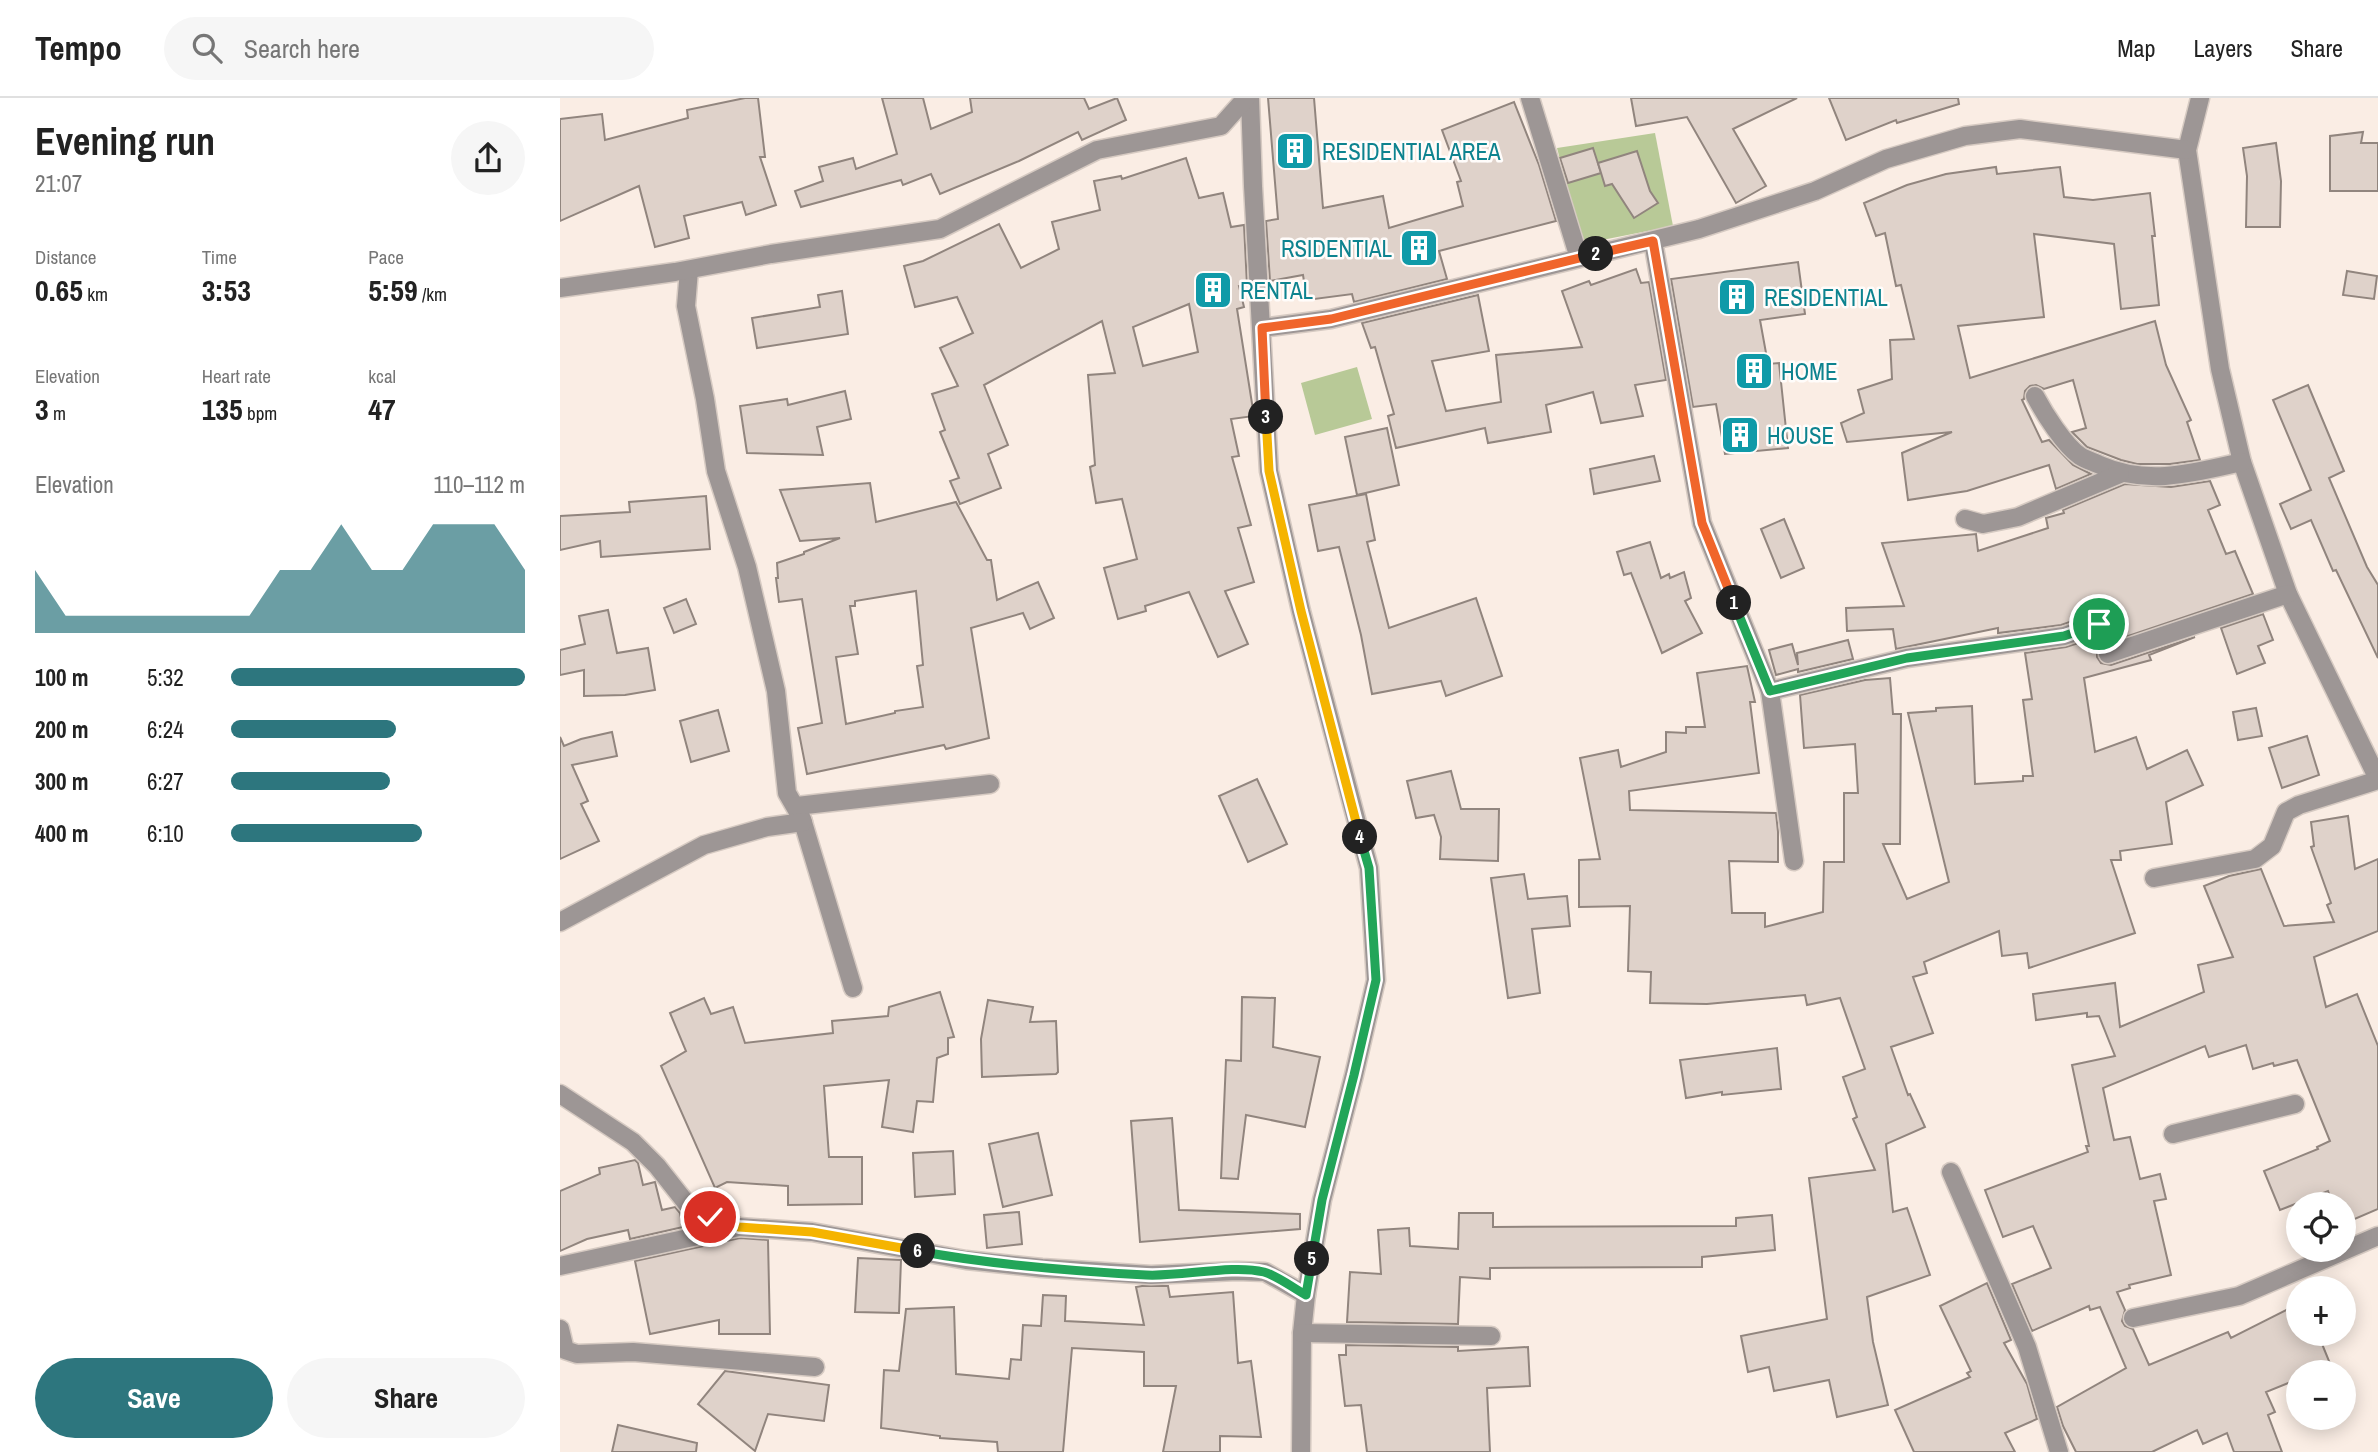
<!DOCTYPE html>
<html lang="en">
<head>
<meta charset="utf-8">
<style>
  :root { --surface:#fff; --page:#f6f6f6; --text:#222; --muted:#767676; --line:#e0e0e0; --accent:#2d767e }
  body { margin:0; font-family:"Archivo Narrow",sans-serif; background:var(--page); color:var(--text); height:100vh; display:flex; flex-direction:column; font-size:26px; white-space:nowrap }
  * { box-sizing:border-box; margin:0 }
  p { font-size:23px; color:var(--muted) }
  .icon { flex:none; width:38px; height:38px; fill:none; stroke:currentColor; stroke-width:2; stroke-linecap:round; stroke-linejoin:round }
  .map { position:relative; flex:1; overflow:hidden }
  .drawer { display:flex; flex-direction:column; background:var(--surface); width:560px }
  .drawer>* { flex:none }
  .tools { position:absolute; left:1726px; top:1094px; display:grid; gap:14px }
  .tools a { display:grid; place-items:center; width:70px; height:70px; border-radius:50%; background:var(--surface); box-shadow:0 4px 18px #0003; font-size:35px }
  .pin { position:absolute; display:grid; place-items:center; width:60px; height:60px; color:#fff; margin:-30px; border:4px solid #fff; border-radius:50%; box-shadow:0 2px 7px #0007 }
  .km { position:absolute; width:35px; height:35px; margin:-18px; border-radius:50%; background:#222; color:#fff; font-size:19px; line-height:35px; text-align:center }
  .round { display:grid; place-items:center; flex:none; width:74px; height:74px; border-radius:37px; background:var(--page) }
  .summary { display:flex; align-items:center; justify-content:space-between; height:119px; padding:0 35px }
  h1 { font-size:38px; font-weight:700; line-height:52px }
  .stats { display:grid; grid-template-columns:repeat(3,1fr); gap:10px; height:119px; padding:7px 35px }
  .stats div { display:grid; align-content:center }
  .stats b { font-size:30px; font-weight:700 }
  .stats small { font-size:19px; font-weight:400 }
  .stats p { font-size:19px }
  .chart { height:196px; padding:14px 35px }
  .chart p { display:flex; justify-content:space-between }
  .chart svg { width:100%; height:126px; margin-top:7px; fill:var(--accent); opacity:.7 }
  .cta { display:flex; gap:14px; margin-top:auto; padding:14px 35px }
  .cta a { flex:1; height:80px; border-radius:42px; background:var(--accent); color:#fff; font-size:28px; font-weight:700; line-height:80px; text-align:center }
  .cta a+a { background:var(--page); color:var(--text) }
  ul { padding:0 35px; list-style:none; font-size:23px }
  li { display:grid; grid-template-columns:112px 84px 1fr; align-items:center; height:52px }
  li i { height:18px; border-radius:9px; background:var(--accent) }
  header { display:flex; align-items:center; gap:42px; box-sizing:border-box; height:98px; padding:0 35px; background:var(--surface); border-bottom:2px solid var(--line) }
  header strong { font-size:33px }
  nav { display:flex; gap:38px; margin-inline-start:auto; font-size:24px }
  .search { width:490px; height:63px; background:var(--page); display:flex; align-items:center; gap:18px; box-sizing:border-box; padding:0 24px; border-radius:38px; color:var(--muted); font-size:26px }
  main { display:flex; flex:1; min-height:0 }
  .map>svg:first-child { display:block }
  .green { fill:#b8c997 }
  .building { fill:#dfd2ca; stroke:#91857e; stroke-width:2; fill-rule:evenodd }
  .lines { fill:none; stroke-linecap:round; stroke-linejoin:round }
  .minor-casing { stroke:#d6cac2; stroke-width:21 }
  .minor { stroke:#9d9695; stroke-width:18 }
  .split-1-casing { stroke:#fff; stroke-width:14 }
  .split-2-casing { stroke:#fff; stroke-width:14 }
  .split-3-casing { stroke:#fff; stroke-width:14 }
  .split-4-casing { stroke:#fff; stroke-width:14 }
  .split-5-casing { stroke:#fff; stroke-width:14 }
  .split-6-casing { stroke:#fff; stroke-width:14 }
  .split-7-casing { stroke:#fff; stroke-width:14 }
  .split-1 { stroke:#22a559; stroke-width:9 }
  .split-2 { stroke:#f0652b; stroke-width:9 }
  .split-3 { stroke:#f0652b; stroke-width:9 }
  .split-4 { stroke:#f5b400; stroke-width:9 }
  .split-5 { stroke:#22a559; stroke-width:9 }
  .split-6 { stroke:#22a559; stroke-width:9 }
  .split-7 { stroke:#f5b400; stroke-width:9 }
  .labels { text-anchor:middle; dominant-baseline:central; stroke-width:5; stroke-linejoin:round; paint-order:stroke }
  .culture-label { font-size:23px; fill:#0d838f; stroke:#fffcfa; text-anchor:start }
</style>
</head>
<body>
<header>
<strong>Tempo</strong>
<div class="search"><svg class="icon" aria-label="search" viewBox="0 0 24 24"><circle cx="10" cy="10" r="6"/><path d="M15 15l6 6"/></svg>Search here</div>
<nav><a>Map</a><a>Layers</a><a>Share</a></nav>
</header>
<main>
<section class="drawer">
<div class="summary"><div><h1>Evening run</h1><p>21:07</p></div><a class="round"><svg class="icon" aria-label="share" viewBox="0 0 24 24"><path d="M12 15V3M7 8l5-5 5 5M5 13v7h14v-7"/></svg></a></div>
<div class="stats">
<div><p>Distance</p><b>0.65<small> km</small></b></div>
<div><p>Time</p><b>3:53</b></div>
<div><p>Pace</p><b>5:59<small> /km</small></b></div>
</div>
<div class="stats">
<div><p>Elevation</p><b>3<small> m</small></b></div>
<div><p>Heart rate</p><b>135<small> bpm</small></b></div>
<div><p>kcal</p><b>47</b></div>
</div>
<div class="chart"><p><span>Elevation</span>110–112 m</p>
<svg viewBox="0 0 160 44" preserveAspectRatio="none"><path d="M0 44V22L10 38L20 38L30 38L40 38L50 38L60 38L70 38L80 22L90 22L100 6L110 22L120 22L130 6L140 6L150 6L160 22V44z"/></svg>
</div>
<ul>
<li><b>100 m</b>5:32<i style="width:100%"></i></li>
<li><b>200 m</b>6:24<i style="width:56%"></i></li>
<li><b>300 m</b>6:27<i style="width:54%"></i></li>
<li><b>400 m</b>6:10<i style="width:65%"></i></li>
</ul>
<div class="cta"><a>Save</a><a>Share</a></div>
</section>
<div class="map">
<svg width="1818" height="1354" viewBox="0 0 1818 1354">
  <rect width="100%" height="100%" fill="#faede4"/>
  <g class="green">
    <polygon points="1095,35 1113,128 1022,146 997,50"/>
    <polygon points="797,269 812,321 755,337 741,285"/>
  </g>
  <g class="building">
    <polygon points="185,0 198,0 205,59 200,59 216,107 186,117 182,104 124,118 129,140 95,149 79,88 0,123 0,21 42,16 45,42 128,20 127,12"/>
    <polygon points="322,0 363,0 371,31 412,14 410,0 524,0 529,11 557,0 566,22 522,42 518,34 459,63 380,96 371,76 343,87 341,82 241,109 235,93 263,83 259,69 293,60 296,71 337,56"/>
    <polygon points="708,0 754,0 763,110 823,98 829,130 903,108 897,84 901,83 882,32 954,4 979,67 996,123 879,153 887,181 794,204 792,196 747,202 743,177 710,183 706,123 718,121"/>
    <polygon points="1071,0 1237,0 1173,31 1206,88 1176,105 1127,19 1076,28"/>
    <polygon points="1269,0 1398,0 1399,6 1337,25 1336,22 1286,42"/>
    <polygon points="1803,34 1801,45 1818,45 1818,93 1770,93 1770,38"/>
    <polygon points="1716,45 1721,83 1720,129 1686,129 1687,78 1683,50"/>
    <polygon points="1033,50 1041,75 1008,85 1000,60"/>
    <polygon points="1077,53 1090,93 1098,105 1074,120 1052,86 1045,88 1038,65"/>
    <path d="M 626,60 L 639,100 L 663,95 L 671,129 L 684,127 L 687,187 L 679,188 L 684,209 L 677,211 L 694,318 L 671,321 L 679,358 L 672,359 L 691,427 L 678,430 L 694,484 L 665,493 L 688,546 L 658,559 L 629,494 L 585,508 L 586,513 L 558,521 L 544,470 L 577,461 L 562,401 L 536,405 L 530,369 L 535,367 L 528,277 L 555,275 L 542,223 L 424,287 L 448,347 L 428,356 L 441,390 L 400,406 L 390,383 L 399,380 L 380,334 L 385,332 L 372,296 L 398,288 L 380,250 L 413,235 L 397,199 L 355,209 L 344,168 L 363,163 L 439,126 L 461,170 L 499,151 L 492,124 L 540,112 L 534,83 L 561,78 L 562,81 ZM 629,206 L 638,254 L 583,268 L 573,229 Z"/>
    <polygon points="1436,69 1437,76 1500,69 1504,99 1533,102 1590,95 1595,138 1592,138 1599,207 1561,211 1554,146 1474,136 1484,219 1398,228 1410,280 1595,223 1606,267 1631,322 1627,324 1640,362 1610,366 1577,366 1561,362 1527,349 1512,334 1526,330 1513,282 1484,291 1476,287 1470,288 1465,293 1464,301 1462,302 1482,344 1489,342 1513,367 1531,376 1496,391 1489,367 1407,393 1348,402 1342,355 1392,334 1287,344 1281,325 1304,315 1298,292 1332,281 1330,242 1354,241 1341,187 1336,188 1325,135 1316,138 1304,105 1347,87 1386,76"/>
    <polygon points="1238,164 1245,216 1200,222 1208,266 1219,265 1228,350 1165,356 1156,306 1133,309 1111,181"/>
    <polygon points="1076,171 1081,185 1089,184 1106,282 1075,287 1083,318 1041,325 1033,294 986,307 991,334 928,345 925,330 836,350 828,318 834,316 815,249 811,250 802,225 918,197 929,253 872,263 886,313 941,304 936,257 1022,249 1002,193 1029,183 1031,187"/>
    <polygon points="1787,173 1817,178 1814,201 1783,197"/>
    <polygon points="282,193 288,236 197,250 192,220 260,209 258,197"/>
    <polygon points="1748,287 1784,373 1769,380 1807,469 1818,487 1818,560 1776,472 1773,473 1751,422 1731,431 1720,406 1751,392 1713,302"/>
    <polygon points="285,293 291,321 257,329 263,357 187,355 180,308 227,301 228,307"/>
    <polygon points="827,330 839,387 797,397 785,339"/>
    <polygon points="1094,358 1100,383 1034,396 1030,371"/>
    <polygon points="1650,383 1660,407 1648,412 1666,456 1675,453 1693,496 1544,546 1537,553 1537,559 1541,565 1551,567 1635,539 1589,557 1591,562 1524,580 1535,654 1576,639 1587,671 1627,652 1643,687 1606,704 1612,746 1560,753 1561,762 1551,762 1575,835 1469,870 1467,855 1442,858 1439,833 1364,864 1367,875 1353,879 1373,935 1331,949 1348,997 1350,996 1365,1029 1326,1046 1333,1114 1347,1110 1370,1177 1307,1199 1313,1244 1328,1307 1277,1319 1269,1282 1214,1293 1209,1269 1188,1274 1181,1238 1267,1221 1249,1080 1315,1072 1293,1021 1297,1019 1283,979 1305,971 1280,900 1247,907 1245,897 1147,906 1090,905 1091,874 1068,873 1070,808 1019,809 1019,762 1040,761 1020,660 1058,652 1061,669 1106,654 1106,634 1126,635 1126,629 1145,629 1137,575 1187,568 1195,604 1190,604 1199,675 1069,693 1070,712 1216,715 1218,734 1218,764 1169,763 1172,815 1205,815 1205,829 1263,814 1264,764 1284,764 1284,695 1298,695 1295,646 1244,650 1240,597 1305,582 1330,580 1333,616 1341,616 1340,746 1323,746 1347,801 1389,784 1348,615 1376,613 1376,610 1412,608 1415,686 1463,683 1463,678 1473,678 1463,602 1472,601 1465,555 1506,549 1543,537 1548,533 1550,523 1546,517 1536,515 1501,527 1438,535 1438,530 1336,551 1333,531 1287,533 1286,510 1344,508 1322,445 1416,436 1418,453 1488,430 1486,420 1504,415 1503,412 1565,386 1611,389"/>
    <path d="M 310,385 L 316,424 L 396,404 L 427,462 L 431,462 L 437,502 L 478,484 L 494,520 L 470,531 L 463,515 L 411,530 L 429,640 L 386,651 L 384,647 L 247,676 L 238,630 L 262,625 L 242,501 L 219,504 L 216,480 L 218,480 L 217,465 L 244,456 L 244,454 L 280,440 L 240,443 L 220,392 ZM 356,493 L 363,567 L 357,568 L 363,609 L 335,613 L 335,615 L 286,626 L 276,559 L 298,556 L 290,508 L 295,508 L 295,503 Z"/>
    <polygon points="806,396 815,442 807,444 829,530 916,500 942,578 886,598 881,583 812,596 801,537 779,449 758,453 749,407"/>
    <polygon points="146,398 150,451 41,459 40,443 0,452 0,418 70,414 69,404"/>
    <polygon points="1224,421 1244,470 1221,480 1201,431"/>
    <polygon points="1090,444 1101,480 1109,476 1110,480 1124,474 1131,500 1125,503 1142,535 1102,555 1071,475 1064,477 1057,454"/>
    <polygon points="126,501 136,526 114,535 104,510"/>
    <polygon points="48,512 57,555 88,550 95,592 65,597 24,598 24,572 0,577 0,552 25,546 19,518"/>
    <polygon points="1703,516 1713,542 1698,548 1705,565 1677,576 1661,530"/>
    <polygon points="1288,542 1293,561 1238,574 1238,571 1216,577 1209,552 1232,546 1238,567 1237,555"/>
    <polygon points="1696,610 1702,638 1678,642 1673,614"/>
    <polygon points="158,612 169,653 131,664 120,623"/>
    <polygon points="52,634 57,658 12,667 28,703 21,706 39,743 0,761 0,639 4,648 21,641"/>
    <polygon points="1747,638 1759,677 1722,690 1709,650"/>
    <polygon points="891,673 901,711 939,711 938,763 880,761 881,739 874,717 856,720 847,683"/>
    <polygon points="697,681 727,746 688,764 659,698"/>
    <polygon points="1788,718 1795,771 1818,761 1818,833 1754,859 1766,909 1797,896 1818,948 1818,1111 1783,1126 1783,1106 1773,1106 1768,1093 1720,1112 1704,1073 1758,1051 1757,1049 1770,1043 1737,962 1714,968 1713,965 1693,971 1686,947 1649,959 1645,948 1543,990 1554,1042 1570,1039 1580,1081 1600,1076 1606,1101 1594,1103 1611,1177 1569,1187 1570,1190 1557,1194 1565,1212 1562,1223 1565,1228 1573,1231 1589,1267 1668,1234 1671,1240 1738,1206 1738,1236 1758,1236 1771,1268 1756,1274 1738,1274 1738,1281 1706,1294 1715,1314 1708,1317 1722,1354 1674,1354 1667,1335 1643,1346 1637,1332 1592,1354 1516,1354 1503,1328 1497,1309 1566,1270 1540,1209 1530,1212 1529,1208 1472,1233 1452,1186 1491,1170 1473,1128 1443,1139 1425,1092 1528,1054 1526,1048 1529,1048 1512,967 1555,958 1539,918 1527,919 1527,915 1476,922 1473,896 1555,885 1560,929 1644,894 1638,867 1673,859 1644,788 1669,778 1701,771 1724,828 1774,824 1767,807 1771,805 1751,749 1754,748 1751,724"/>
    <polygon points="964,776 968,801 1007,798 1010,828 972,831 980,895 948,900 931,780"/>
    <polygon points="380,894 394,939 388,940 388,956 377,960 373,1004 357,1003 353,1034 322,1029 329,982 264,988 269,1059 302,1059 302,1106 228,1107 228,1088 167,1084 155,1090 101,968 126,953 110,915 144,900 151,916 173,909 185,945 273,935 272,923 328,918 329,909"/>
    <polygon points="682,899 715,900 713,949 760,959 745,1029 686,1017 678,1081 661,1080 666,962 681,963"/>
    <polygon points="428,902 473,909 470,924 496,923 498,974 496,976 422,979 421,941"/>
    <polygon points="1217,950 1221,991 1162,997 1162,994 1126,1000 1120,962"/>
    <polygon points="612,1020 619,1112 740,1116 740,1131 580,1144 571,1023"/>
    <polygon points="478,1035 492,1097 443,1109 429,1046"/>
    <polygon points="393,1053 395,1096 355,1099 353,1055"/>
    <polygon points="75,1062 78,1065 83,1087 95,1084 102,1112 115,1109 120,1115 123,1129 70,1141 68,1132 27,1141 0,1153 0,1093 40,1076 39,1070"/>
    <polygon points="459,1114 462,1146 427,1150 424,1117"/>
    <polygon points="899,1115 933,1115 933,1129 1176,1128 1176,1120 1212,1117 1215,1152 1142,1159 1142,1169 930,1170 930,1181 900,1179 898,1226 787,1224 790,1174 821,1176 818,1132 849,1130 850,1148 898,1151"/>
    <polygon points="180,1140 208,1142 210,1236 159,1236 159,1222 90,1236 75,1163"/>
    <polygon points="298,1160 341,1162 339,1215 295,1214"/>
    <polygon points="1427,1185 1451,1242 1444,1245 1467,1286 1477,1321 1445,1335 1455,1354 1354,1354 1335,1312 1410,1279 1407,1275 1411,1273 1380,1208"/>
    <polygon points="582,1188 608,1188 610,1199 673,1194 678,1265 691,1263 701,1339 660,1338 660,1354 603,1354 616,1288 584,1288 584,1254 512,1250 503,1354 438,1354 437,1344 380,1340 380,1338 321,1330 324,1272 339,1273 346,1211 394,1209 396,1276 449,1281 451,1261 461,1262 463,1227 481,1228 483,1197 506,1198 505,1223 584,1227 576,1189"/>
    <polygon points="786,1247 898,1249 898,1253 968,1249 970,1288 927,1290 930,1354 807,1354 801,1307 785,1308 779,1257 786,1257"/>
    <polygon points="165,1273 269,1287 264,1323 208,1316 195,1353 138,1306"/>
    <polygon points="58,1327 137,1345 136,1354 52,1354"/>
  </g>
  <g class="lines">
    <defs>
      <g id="minor">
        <polyline points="690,0 693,88 709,373 741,513 809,770 816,882 794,977 762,1102 746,1197 742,1235 741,1354"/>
        <polyline points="970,0 1019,160"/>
        <polyline points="1640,0 1627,52 1660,271 1682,364 1728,496 1818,681"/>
        <polyline points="1093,143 1142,425 1210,593"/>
        <polyline points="129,172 126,208 145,301 156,373 187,469 216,593 227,695 242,721 293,890"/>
        <polyline points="0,190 115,174 211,156 380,131 537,52 661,28 686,0"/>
        <polyline points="702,230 771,221 1139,131 1255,93 1326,61 1405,38 1460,31 1627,52"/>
        <path d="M 1475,298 C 1484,315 1504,347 1520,358 C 1526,362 1534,364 1540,367 C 1588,388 1633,375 1682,364"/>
        <polyline points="1405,421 1423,426 1458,419 1560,376"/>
        <polyline points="1548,556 1728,496"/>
        <polyline points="237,708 430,686"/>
        <polyline points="1234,763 1210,593 1347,560 1504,538 1539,526"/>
        <polyline points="1594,780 1695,761 1712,748 1726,714 1739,707 1818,682"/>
        <polyline points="0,824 144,747 207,729 243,724"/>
        <polyline points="0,996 73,1044 97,1068 127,1106 150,1119 179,1129 252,1134 406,1162 482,1170 591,1177 677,1173 705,1174 746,1197"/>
        <polyline points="1613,1036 1735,1006"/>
        <polyline points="1391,1074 1467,1249 1499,1354"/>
        <polyline points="0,1168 179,1129"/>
        <polyline points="1573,1220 1679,1198 1818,1138"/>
        <polyline points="0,1231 5,1252 17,1256 73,1254 255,1269"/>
        <polyline points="742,1235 931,1238"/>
      </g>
    </defs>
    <use href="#minor" class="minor-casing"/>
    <use href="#minor" class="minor"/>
  </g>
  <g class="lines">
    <defs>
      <polyline id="split-1" points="1174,505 1210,593 1347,560 1504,538 1539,526"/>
      <polyline id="split-2" points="1036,156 1093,143 1142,425 1174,505"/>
      <polyline id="split-3" points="706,319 702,230 771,221 1036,156"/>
      <polyline id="split-4" points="706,319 709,373 741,513 800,739"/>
      <polyline id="split-5" points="752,1161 762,1102 794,977 816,882 809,770 800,739"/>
      <path id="split-6" d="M 358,1153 C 433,1167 510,1173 586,1177 C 621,1179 672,1166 704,1174 C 718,1178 733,1190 746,1197 L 752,1161"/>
      <polyline id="split-7" points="150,1119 179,1129 252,1134 358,1153"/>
    </defs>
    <use href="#split-1" class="split-1-casing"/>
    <use href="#split-2" class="split-2-casing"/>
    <use href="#split-3" class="split-3-casing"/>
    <use href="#split-4" class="split-4-casing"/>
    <use href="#split-5" class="split-5-casing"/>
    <use href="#split-6" class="split-6-casing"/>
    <use href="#split-7" class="split-7-casing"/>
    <use href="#split-1" class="split-1"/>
    <use href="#split-2" class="split-2"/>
    <use href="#split-3" class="split-3"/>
    <use href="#split-4" class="split-4"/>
    <use href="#split-5" class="split-5"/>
    <use href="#split-6" class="split-6"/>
    <use href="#split-7" class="split-7"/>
  </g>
  <defs>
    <symbol id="building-square" viewBox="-11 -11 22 22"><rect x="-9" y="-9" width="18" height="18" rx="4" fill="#0f9aa8" stroke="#fffcfa"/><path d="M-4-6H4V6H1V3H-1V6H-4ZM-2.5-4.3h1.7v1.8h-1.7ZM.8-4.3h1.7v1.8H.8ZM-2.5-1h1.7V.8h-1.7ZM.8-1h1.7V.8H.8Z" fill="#fff"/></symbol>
  </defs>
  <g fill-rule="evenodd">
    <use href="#building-square" x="713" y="31" width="44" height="44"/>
    <use href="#building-square" x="837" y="128" width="44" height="44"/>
    <use href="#building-square" x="631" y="170" width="44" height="44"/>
    <use href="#building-square" x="1155" y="177" width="44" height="44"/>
    <use href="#building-square" x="1172" y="251" width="44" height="44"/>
    <use href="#building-square" x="1158" y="315" width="44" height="44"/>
  </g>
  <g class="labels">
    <g class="culture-label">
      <text x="762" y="53">RESIDENTIAL AREA</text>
      <text x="832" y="150" text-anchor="end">RSIDENTIAL</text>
      <text x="680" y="192">RENTAL</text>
      <text x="1204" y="199">RESIDENTIAL</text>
      <text x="1221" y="273">HOME</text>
      <text x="1207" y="337">HOUSE</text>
    </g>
  </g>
</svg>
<div class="tools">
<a><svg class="icon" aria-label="locate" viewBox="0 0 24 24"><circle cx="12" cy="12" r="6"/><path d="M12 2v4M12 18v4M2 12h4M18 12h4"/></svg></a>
<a>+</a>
<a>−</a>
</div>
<div class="pin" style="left:1539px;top:526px;background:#1e9e55"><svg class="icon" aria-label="arrive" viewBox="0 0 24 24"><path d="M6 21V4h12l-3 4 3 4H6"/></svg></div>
<div class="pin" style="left:150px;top:1119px;background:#d93025"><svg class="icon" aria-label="check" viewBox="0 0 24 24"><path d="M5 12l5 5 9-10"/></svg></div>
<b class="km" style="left:1174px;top:505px">1</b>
<b class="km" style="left:1036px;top:156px">2</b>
<b class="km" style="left:706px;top:319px">3</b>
<b class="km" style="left:800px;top:739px">4</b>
<b class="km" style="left:752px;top:1161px">5</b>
<b class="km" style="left:358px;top:1153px">6</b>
</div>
</main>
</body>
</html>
